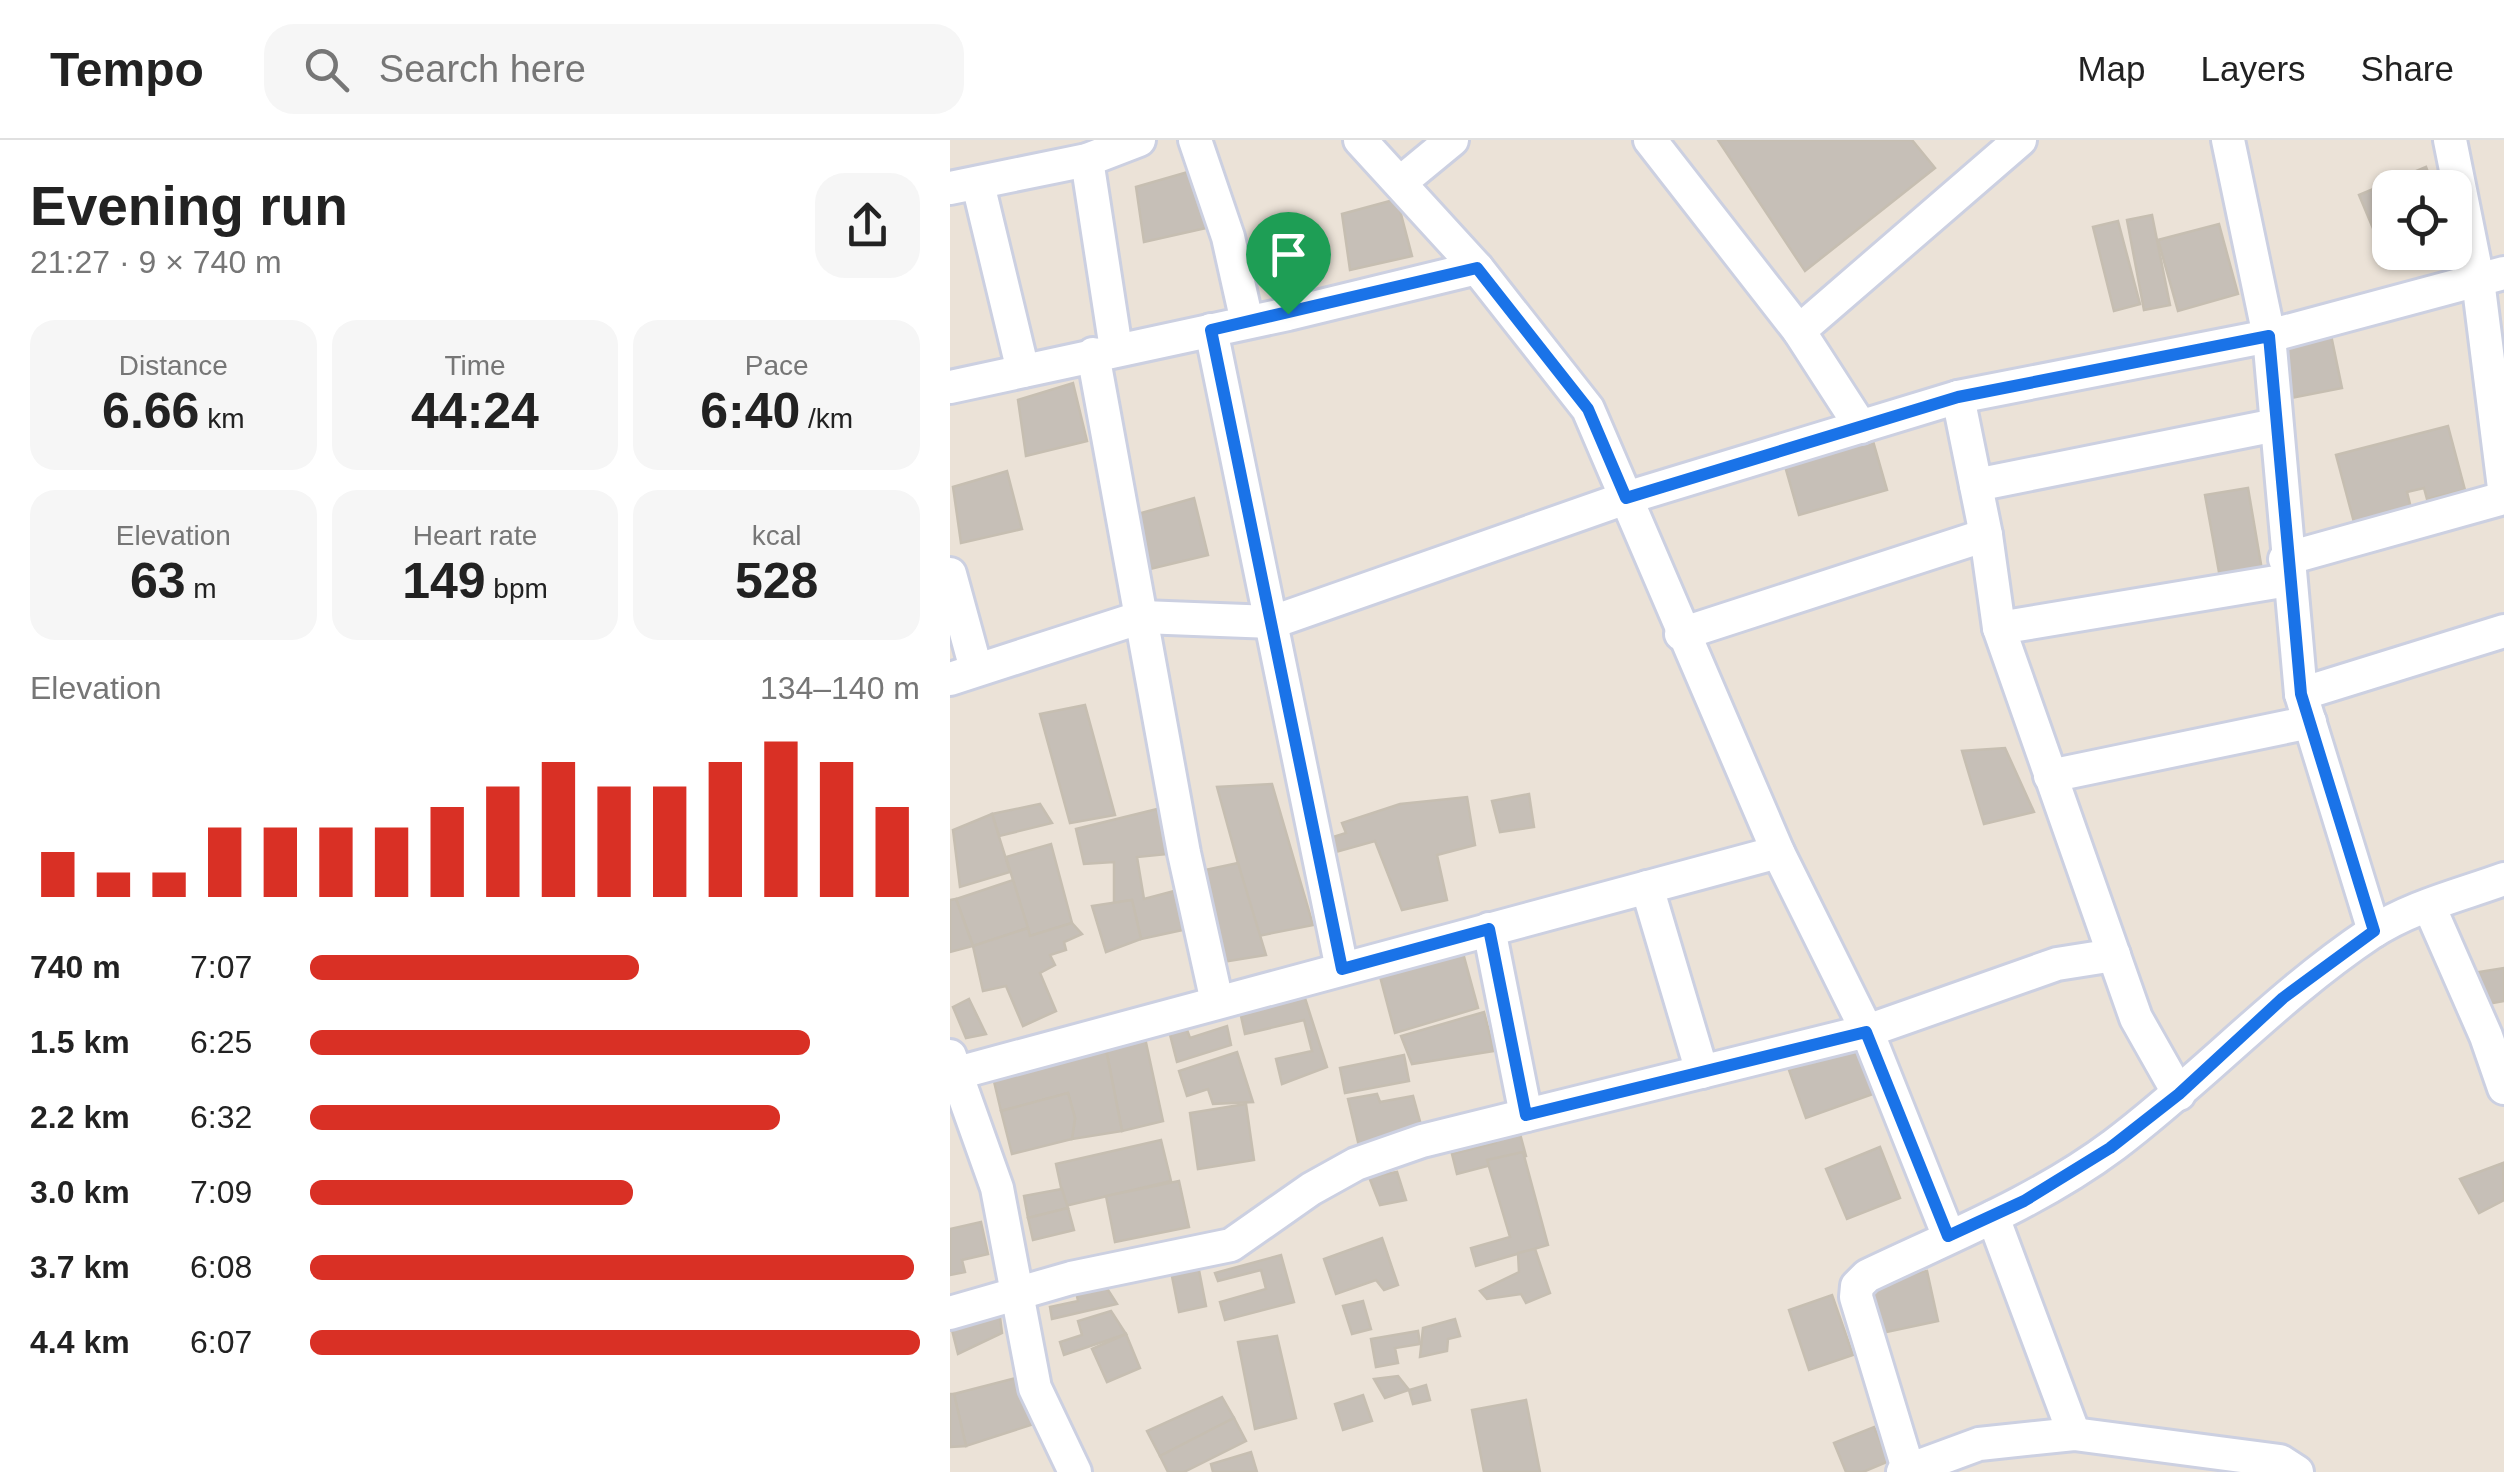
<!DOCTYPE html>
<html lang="en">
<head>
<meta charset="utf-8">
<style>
  :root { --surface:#fff; --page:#f6f6f6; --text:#222; --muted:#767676; --line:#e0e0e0; --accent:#d93025 }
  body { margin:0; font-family:Helvetica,sans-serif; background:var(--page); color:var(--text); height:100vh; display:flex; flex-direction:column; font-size:38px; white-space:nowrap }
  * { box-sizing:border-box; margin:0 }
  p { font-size:32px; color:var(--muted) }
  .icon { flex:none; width:55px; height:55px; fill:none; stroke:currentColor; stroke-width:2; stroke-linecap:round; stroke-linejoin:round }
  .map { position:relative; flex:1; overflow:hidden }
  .sheet { display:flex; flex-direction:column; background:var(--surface); width:950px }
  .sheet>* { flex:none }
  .fabs { position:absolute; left:1422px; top:30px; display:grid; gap:20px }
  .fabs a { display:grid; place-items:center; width:100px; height:100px; border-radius:20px; background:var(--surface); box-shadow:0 2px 8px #0004; font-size:50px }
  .pin { position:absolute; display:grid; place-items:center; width:85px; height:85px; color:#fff; margin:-102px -42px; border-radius:50% 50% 50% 0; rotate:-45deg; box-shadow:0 0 10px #0007 }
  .pin .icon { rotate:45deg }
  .round { display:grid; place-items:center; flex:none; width:105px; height:105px; border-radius:30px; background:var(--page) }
  .head { display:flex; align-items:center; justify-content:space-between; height:170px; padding:0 30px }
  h1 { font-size:55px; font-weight:700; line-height:75px }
  .metrics { display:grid; grid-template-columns:repeat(3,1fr); gap:15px; height:170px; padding:10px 30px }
  .metrics div { display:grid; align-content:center; border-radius:25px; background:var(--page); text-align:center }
  .metrics b { font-size:50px; font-weight:700 }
  .metrics small { font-size:28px; font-weight:400 }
  .metrics p { font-size:28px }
  .chart { height:280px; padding:20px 30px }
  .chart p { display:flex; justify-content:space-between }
  .chart svg { width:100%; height:180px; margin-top:10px; stroke:var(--accent); stroke-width:6 }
  ul { padding:0 30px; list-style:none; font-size:32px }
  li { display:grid; grid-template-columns:160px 120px 1fr; align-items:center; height:75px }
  li i { height:25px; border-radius:12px; background:var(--accent) }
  header { display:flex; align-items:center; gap:60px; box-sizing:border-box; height:140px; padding:0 50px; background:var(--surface); border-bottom:2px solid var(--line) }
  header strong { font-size:48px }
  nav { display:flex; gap:55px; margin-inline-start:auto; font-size:35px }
  .search { width:700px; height:90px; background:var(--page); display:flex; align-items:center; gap:25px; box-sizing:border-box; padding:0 35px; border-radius:30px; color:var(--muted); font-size:38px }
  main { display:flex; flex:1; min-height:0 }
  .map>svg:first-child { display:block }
  .building { fill:#c6bfb7; stroke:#c6beb1; stroke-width:2.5 }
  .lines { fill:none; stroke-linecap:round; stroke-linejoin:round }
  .street-casing { stroke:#ccd0e1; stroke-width:38 }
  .street { stroke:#fff; stroke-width:32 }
  .route-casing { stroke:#fff; stroke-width:20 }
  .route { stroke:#1a73e8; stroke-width:12 }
</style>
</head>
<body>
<header>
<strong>Tempo</strong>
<div class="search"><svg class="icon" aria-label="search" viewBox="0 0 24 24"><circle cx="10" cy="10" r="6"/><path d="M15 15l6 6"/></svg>Search here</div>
<nav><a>Map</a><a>Layers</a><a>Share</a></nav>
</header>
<main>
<section class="sheet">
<div class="head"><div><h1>Evening run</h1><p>21:27 · 9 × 740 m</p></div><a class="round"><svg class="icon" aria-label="share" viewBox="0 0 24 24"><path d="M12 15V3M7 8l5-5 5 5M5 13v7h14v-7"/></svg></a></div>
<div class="metrics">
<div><p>Distance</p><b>6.66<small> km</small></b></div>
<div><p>Time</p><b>44:24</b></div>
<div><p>Pace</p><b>6:40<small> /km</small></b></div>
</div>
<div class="metrics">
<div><p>Elevation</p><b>63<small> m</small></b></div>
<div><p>Heart rate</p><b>149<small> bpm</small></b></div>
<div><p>kcal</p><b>528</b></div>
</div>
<div class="chart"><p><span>Elevation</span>134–140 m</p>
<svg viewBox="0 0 160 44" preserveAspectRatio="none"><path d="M5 44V33M15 44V38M25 44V38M35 44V27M45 44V27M55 44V27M65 44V27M75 44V22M85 44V17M95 44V11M105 44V17M115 44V17M125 44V11M135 44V6M145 44V11M155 44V22"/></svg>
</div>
<ul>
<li><b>740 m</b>7:07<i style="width:54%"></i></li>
<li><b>1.5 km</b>6:25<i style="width:82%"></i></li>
<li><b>2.2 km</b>6:32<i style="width:77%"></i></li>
<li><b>3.0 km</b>7:09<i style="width:53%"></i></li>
<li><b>3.7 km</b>6:08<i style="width:99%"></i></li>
<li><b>4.4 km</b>6:07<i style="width:100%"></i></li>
</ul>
</section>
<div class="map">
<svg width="1554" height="1332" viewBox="0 0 1554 1332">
  <rect width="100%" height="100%" fill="#ebe2d7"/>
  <g class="building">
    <polygon points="768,0 962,0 985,28 855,131"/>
    <polygon points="1476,27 1484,48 1440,48 1440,86 1425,93 1409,55"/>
    <polygon points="241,31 256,88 194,102 186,47"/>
    <polygon points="447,59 462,116 400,130 392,74"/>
    <polygon points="1202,75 1220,165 1194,170 1177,80"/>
    <polygon points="1168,81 1190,164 1164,171 1143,87"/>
    <polygon points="1269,84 1288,154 1228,171 1208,100"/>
    <polygon points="1381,195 1392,248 1336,259 1325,206"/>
    <polygon points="123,243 137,301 76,316 68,260"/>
    <polygon points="1498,286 1515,350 1477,359 1474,348 1457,352 1462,372 1405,386 1386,315"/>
    <polygon points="923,301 937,350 849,375 835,326"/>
    <polygon points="57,331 72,389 11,403 3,347"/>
    <polygon points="1298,348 1313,436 1271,443 1255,355"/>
    <polygon points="244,358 258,415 196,430 188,374"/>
    <polygon points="135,565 165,675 120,683 90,574"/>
    <polygon points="1055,608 1084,672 1034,684 1012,611"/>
    <polygon points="322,644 363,785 308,796 267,647"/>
    <polygon points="579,654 584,687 550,692 542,661"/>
    <polygon points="517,657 525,705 487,715 497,760 452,770 425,701 375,715 370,701 396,693 392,683 450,664"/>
    <polygon points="90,664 102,683 49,696 42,674"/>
    <polygon points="207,669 218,714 187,717 194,759 224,751 237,789 191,799 182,760 164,763 164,722 134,724 126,689"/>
    <polygon points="42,674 60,732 10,747 3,690"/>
    <polygon points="101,704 122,783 80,796 56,717"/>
    <polygon points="288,723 316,815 266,823 246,732"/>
    <polygon points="63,740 78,788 23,806 6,759"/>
    <polygon points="6,759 23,806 0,812 0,760"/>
    <polygon points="182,760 191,799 156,812 142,766"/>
    <polygon points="122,783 132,794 114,802 116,810 100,815 105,825 90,833 106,871 73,886 56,846 33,851 23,806 78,788 80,796"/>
    <polygon points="510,802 528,868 445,893 427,825"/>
    <polygon points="1554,828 1554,861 1537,864 1529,832"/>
    <polygon points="353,852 377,927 332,944 326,919 362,911 354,880 295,894 291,876"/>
    <polygon points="19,859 36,894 16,898 3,867"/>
    <polygon points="534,872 544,911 462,924 451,896"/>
    <polygon points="233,879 240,898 277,886 281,905 227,922 217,883"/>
    <polygon points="195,898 213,981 172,991 155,904"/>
    <polygon points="155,904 172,991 122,999 125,978 118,953 51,971 42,933"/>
    <polygon points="906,907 923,954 856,978 839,930"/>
    <polygon points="287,912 303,962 263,964 258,949 237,956 229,931"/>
    <polygon points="454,915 459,941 395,953 390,928"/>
    <polygon points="118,953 125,978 122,999 62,1014 51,971"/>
    <polygon points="427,954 430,962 463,956 471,985 409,1006 398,959"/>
    <polygon points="296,964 304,1020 248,1029 240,973"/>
    <polygon points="566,979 576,1016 507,1034 502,1014 545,1003 541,986"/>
    <polygon points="211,1000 221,1041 115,1066 106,1024"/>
    <polygon points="930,1007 950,1058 897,1079 876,1029"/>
    <polygon points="573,1012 598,1105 526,1126 521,1108 560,1097 537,1020"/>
    <polygon points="1553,1023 1554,1060 1529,1073 1510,1039"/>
    <polygon points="447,1032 456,1060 430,1065 419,1037"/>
    <polygon points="229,1041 239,1087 165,1102 156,1056"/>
    <polygon points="112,1049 118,1068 78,1078 74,1056"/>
    <polygon points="118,1068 124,1090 83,1100 78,1078"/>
    <polygon points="31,1082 38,1114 12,1120 15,1132 0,1135 0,1089"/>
    <polygon points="432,1098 448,1145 434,1150 426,1140 386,1154 374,1119"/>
    <polygon points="585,1109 600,1153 576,1163 571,1154 537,1159 530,1151 569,1132 568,1113"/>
    <polygon points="331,1115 344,1162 275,1180 270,1162 316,1149 311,1130 268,1141 265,1133"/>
    <polygon points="247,1120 256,1166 229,1172 220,1126"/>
    <polygon points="977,1131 988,1181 927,1194 916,1144"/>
    <polygon points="149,1136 167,1164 102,1179 100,1167 128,1161 124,1141"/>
    <polygon points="882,1155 903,1215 859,1230 839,1170"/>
    <polygon points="413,1161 421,1189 402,1194 393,1166"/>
    <polygon points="161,1171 176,1194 114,1215 110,1202 132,1195 128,1181"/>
    <polygon points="50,1177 52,1193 8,1214 0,1182"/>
    <polygon points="505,1179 510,1196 498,1199 497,1211 470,1217 473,1188"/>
    <polygon points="468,1191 470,1204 445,1208 448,1223 426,1227 421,1199"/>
    <polygon points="176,1194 190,1228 157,1242 142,1209"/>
    <polygon points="327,1196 346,1278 305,1289 288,1202"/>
    <polygon points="448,1236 459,1250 435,1258 424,1239"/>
    <polygon points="66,1238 87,1283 16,1306 4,1254"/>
    <polygon points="476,1245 480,1260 463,1264 459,1250"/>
    <polygon points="0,1254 4,1254 16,1306 0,1307"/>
    <polygon points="413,1255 422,1281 393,1290 385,1264"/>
    <polygon points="272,1257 284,1278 210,1316 197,1291"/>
    <polygon points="576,1260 590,1332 534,1332 522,1270"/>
    <polygon points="284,1278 296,1301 234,1332 218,1332 210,1316"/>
    <polygon points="924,1287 939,1321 913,1332 896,1332 884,1303"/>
    <polygon points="301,1312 307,1332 263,1332 261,1324"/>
  </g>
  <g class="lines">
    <defs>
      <g id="street">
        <polyline points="245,0 278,97 297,182"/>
        <polyline points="410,0 527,128 638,269 828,712 917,891 999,1097"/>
        <polyline points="700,0 849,191 911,287"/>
        <polyline points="1278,0 1319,196 1351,554 1424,791"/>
        <polyline points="1500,0 1528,140 1554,348"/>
        <polyline points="137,20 166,209"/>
        <polyline points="451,42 502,0"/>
        <polyline points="28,44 73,231"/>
        <polyline points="0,48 137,20 189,0"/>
        <polyline points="261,190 392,829"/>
        <polyline points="849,191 1070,0"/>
        <polyline points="143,214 234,713 267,862"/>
        <polyline points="0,247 338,174 527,128"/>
        <polyline points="1008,257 1036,395 1049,488 1186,878 1229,954"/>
        <polyline points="1026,345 1326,285"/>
        <polyline points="1335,419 1554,358"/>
        <polyline points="0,434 26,529"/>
        <polyline points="1049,488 1338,440"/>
        <polyline points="731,494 1036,395"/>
        <polyline points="0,539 192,477 323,482 676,358 1008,257 1319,196 1554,133"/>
        <polyline points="1351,554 1554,491"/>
        <polyline points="1100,636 1360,582"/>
        <polyline points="697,747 752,932"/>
        <polyline points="1479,766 1536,896 1554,948"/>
        <polyline points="539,789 576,975"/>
        <polyline points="0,916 47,1048 85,1248 125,1332"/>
        <polyline points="0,935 828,712"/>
        <polyline points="1043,1077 1124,1294"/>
        <polyline points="0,1173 121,1138 281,1105 361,1049 406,1024 472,1001 917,891 1107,824 1164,815"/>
        <polyline points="953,1332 1029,1304 1124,1294 1330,1321 1347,1332"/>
        <path d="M 959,1332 L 906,1157 L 907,1146 L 917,1136 C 1001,1096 1089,1061 1164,1005 C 1253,938 1328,855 1421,793 C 1460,767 1510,755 1554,739"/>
      </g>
    </defs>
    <use href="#street" class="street-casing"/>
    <use href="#street" class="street"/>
  </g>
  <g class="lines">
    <defs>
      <polygon id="route" points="527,128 638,269 676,358 1008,257 1319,196 1351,554 1424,791 1333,858 1229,954 1160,1008 1074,1061 998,1096 916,892 576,975 539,789 392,829 261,190"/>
    </defs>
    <use href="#route" class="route-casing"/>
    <use href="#route" class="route"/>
  </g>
</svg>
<div class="fabs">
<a><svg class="icon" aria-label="locate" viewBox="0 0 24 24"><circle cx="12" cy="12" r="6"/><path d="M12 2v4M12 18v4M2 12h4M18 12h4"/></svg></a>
</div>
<div class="pin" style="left:338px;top:174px;background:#1e9e55"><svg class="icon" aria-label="arrive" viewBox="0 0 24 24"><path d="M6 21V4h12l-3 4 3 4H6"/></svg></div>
</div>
</main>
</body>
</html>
